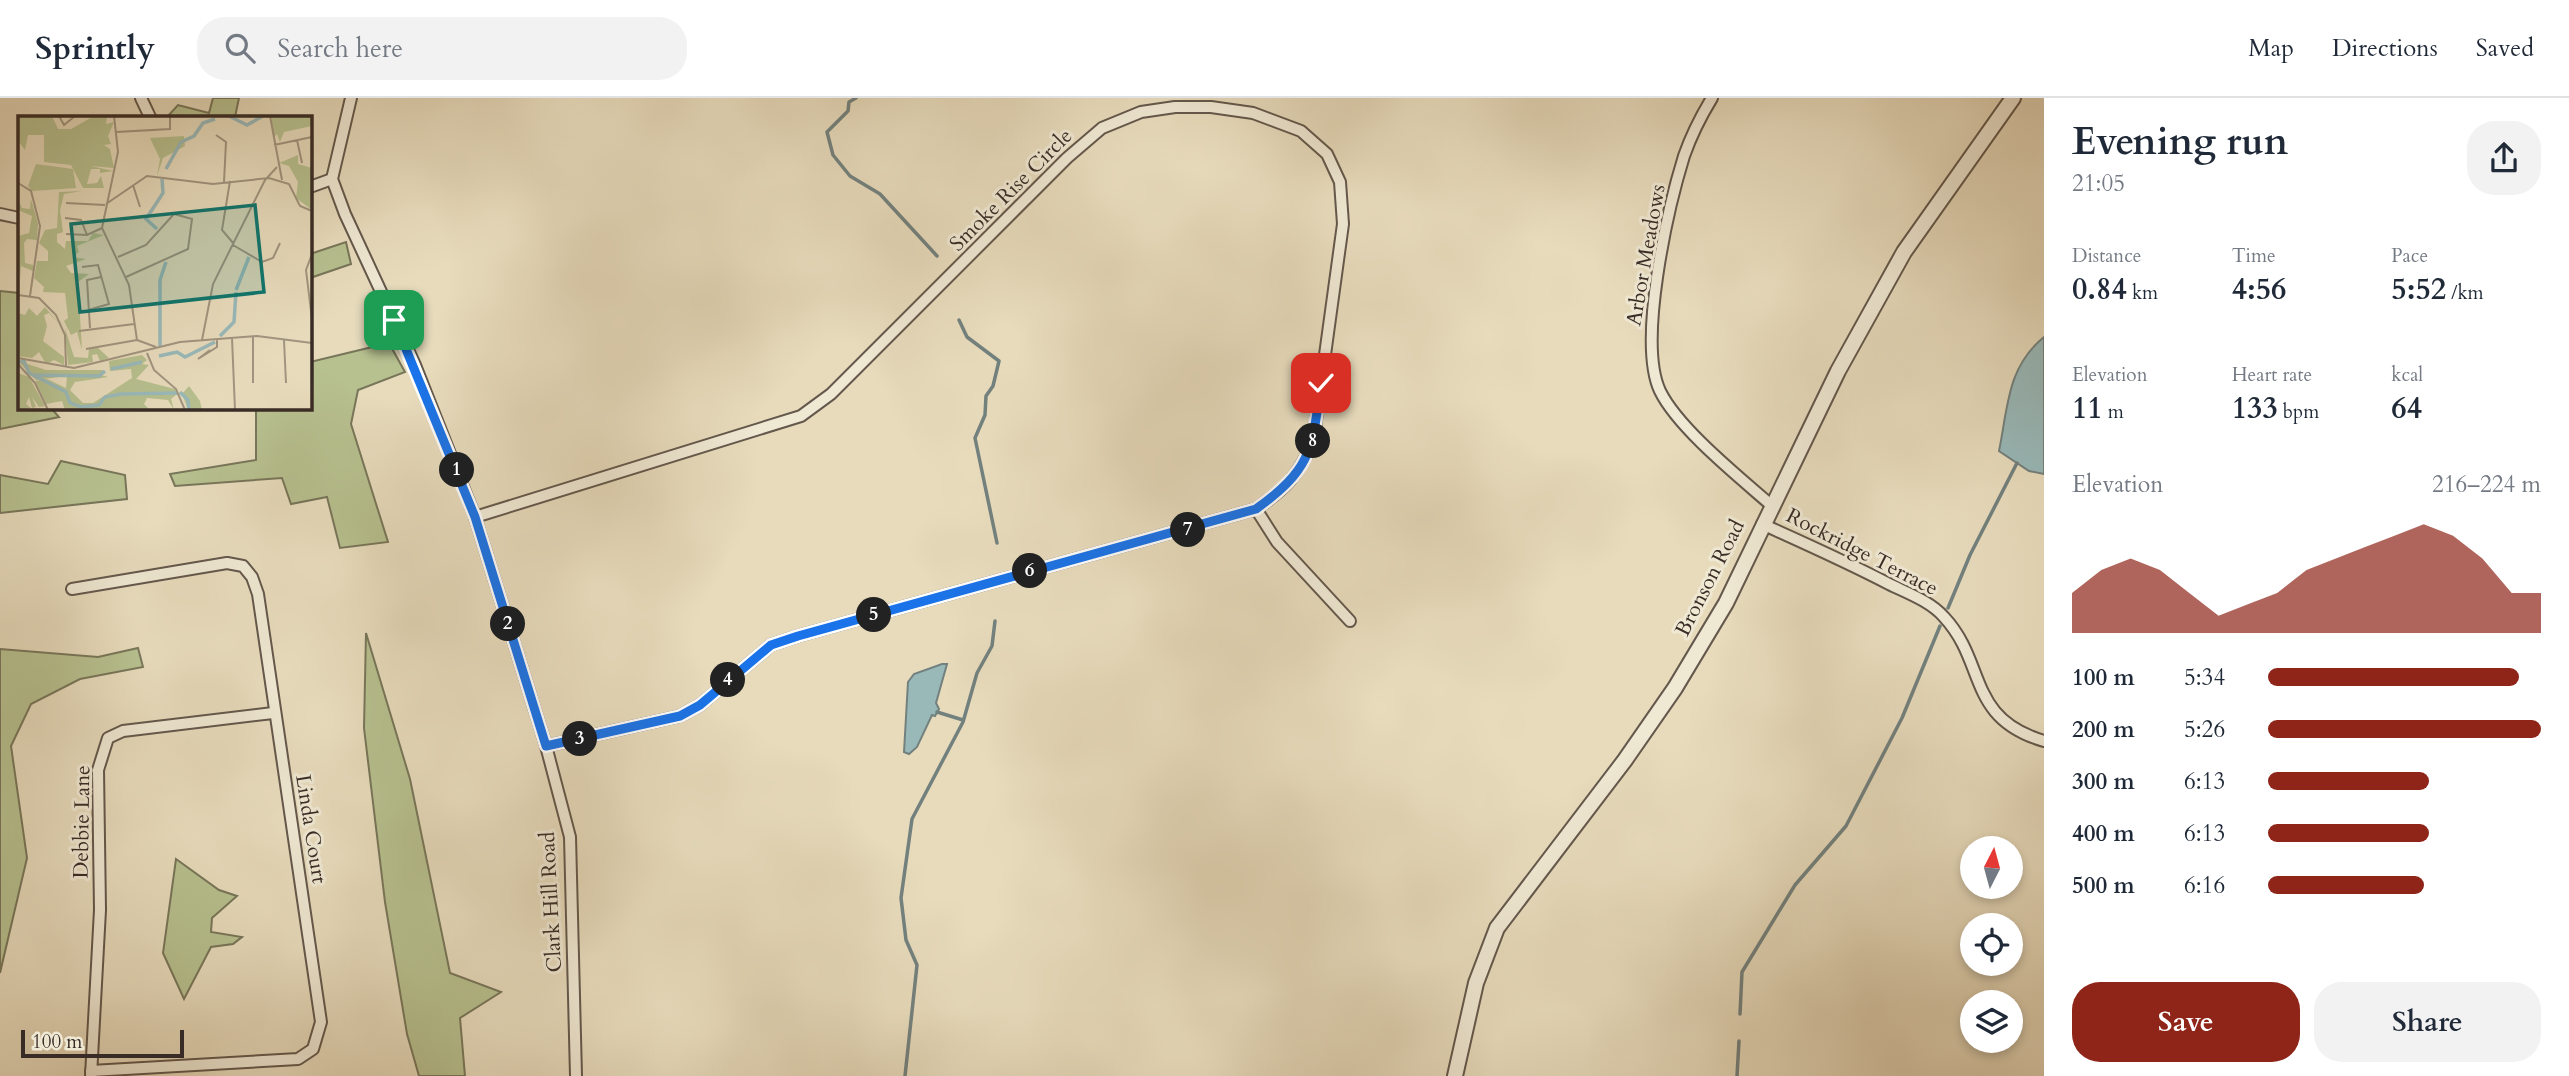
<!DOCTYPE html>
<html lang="en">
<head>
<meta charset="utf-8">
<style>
  :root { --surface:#fff; --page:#f2f2f3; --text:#1f2937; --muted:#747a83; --line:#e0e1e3; --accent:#8f2418 }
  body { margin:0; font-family:Cardo,serif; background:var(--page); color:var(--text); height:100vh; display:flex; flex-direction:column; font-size:26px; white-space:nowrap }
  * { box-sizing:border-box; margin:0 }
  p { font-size:23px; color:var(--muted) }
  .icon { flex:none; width:38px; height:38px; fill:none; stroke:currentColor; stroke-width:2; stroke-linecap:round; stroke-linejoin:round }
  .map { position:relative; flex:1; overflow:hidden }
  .side { display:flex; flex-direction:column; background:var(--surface); width:525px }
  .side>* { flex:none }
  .needle { width:46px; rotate:6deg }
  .fabs { position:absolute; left:1960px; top:738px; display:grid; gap:14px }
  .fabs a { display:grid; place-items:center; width:63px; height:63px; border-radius:50%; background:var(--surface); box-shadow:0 4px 10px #0003; font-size:35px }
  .scale { position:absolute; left:21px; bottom:18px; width:163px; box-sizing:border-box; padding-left:7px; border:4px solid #392c26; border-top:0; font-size:19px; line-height:24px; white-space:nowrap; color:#392c26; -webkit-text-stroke:5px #efe8d3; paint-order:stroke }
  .pin { position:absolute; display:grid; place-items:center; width:60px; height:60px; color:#fff; margin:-30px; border-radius:14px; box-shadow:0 4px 10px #0006 }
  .km { position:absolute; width:35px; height:35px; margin:-18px; border-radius:50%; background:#222; color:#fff; font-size:19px; line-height:35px; text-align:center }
  .round { display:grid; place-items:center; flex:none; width:74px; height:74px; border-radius:28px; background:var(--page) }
  .headline { display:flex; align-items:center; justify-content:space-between; height:119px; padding:0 28px }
  h1 { font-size:38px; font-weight:800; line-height:52px }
  .figures { display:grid; grid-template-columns:repeat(3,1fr); gap:10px; height:119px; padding:7px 28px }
  .figures div { display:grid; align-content:center }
  .figures b { font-size:30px; font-weight:800 }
  .figures small { font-size:19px; font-weight:400 }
  .figures p { font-size:19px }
  .chart { height:196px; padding:14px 28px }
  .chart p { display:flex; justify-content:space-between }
  .chart svg { width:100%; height:126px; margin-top:7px; fill:var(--accent); opacity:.7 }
  .cta { display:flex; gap:14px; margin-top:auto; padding:14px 28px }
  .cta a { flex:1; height:80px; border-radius:28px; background:var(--accent); color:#fff; font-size:28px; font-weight:800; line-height:80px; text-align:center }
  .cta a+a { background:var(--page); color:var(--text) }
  ul { padding:0 28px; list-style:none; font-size:23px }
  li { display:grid; grid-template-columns:112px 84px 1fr; align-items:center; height:52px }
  li i { height:18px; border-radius:9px; background:var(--accent) }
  header { display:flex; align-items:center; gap:42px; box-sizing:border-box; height:98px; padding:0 35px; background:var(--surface); border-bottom:2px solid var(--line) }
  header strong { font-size:33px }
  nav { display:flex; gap:38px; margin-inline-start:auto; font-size:24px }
  .search { width:490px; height:63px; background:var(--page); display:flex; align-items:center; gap:18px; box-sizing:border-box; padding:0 24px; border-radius:28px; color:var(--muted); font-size:26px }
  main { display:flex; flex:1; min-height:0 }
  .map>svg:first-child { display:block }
  .green { fill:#b7c08f; stroke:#78765a; stroke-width:2 }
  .water { fill:#99b9b9; stroke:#73817e; stroke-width:2 }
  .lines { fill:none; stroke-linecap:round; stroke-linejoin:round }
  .stream { stroke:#73817e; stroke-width:3.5 }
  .minor-casing { stroke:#64584c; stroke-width:14 }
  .tertiary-casing { stroke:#64584c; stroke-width:18 }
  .minor { stroke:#efe8d3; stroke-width:10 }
  .tertiary { stroke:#efe8d3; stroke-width:14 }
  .route-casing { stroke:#fff; stroke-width:14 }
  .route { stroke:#1a73e8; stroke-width:9 }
  .labels { text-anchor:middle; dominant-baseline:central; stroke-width:6; stroke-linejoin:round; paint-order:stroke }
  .street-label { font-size:21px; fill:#392c26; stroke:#efe8d3 }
  .inset-river { fill:none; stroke:#99b9b9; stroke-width:3.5 }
  .inset-road { fill:none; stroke:#a19580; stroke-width:2 }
  .view { fill:#0f766e; fill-opacity:0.15; stroke:#0f766e; stroke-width:3.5 }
  .inset-edge { fill:none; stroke:#392c26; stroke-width:3.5 }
</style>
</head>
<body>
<header>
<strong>Sprintly</strong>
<div class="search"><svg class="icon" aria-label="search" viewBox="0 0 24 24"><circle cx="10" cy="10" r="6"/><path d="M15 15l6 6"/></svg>Search here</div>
<nav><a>Map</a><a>Directions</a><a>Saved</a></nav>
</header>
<main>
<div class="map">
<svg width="2044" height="978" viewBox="0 0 2044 978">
  <rect width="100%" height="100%" fill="#e7dbbc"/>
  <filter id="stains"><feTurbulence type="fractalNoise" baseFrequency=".00286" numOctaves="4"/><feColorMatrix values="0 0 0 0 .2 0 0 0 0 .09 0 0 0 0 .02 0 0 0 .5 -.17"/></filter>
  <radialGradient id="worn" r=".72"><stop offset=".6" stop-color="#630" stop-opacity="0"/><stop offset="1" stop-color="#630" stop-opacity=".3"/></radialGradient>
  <g class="green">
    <polygon points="213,0 239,0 235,19 167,19 178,7 209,15"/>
    <polygon points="346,144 351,166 310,180 310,156"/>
    <polygon points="0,193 19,195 19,310 51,310 59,319 0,331"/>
    <polygon points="389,245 405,274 358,292 351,326 388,444 340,450 327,399 291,406 282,380 175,388 170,376 256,362 256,310 310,310 310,264"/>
    <polygon points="61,363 125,377 127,401 0,415 0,377 48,386"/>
    <polygon points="366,535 410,681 450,875 501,894 460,920 465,978 419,978 407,936 385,804 364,630"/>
    <polygon points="138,550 143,569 80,581 31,606 11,648 27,760 0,875 0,551 98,559"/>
    <polygon points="176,761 219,792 237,798 212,820 211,834 242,839 233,846 211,849 184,901 163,855"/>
  </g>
  <g class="water">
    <path d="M 2044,239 L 2044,376 L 2029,373 L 1999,353 C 2008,309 2007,269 2044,239 Z"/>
    <polygon points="942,566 947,566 936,605 939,611 935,618 932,617 917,649 909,656 904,654 908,584 914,576"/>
  </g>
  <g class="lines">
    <g class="stream">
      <polyline points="856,0 849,4 848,13 827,34 833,57 850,78 880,96 937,158"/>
      <polyline points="959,222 967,239 999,263 993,288 986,298 985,317 975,340 997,445"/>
      <polyline points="1948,510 1970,457 2017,365"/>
      <polyline points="937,614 963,622"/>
      <polyline points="1740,916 1742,874 1795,787 1846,728 1902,620 1940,528"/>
      <polyline points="905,978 917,867 906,842 901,800 912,721 963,624 977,575 992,548 995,523"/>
      <polyline points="1737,978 1739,943"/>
    </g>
    <defs>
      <g id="minor">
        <polyline points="141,0 150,19"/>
        <polyline points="351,0 332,81 345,116 415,267 475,419 546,648 570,739 576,978"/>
        <path d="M 1712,0 C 1701,18 1691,38 1684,58 C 1668,110 1637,244 1660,293 C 1678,330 1739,379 1771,407"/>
        <polyline points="310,89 332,81"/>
        <polyline points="0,116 19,120"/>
        <polyline points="1256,411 1277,444 1350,523"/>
        <path d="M 475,419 L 801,318 L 831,296 L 1067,60 L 1102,30 L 1141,14 L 1175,9 L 1211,9 L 1253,15 L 1301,33 L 1327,56 L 1340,84 L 1343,126 L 1313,344 C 1298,378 1286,390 1256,411 L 798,538 L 771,547 L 700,607 L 680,618 L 546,648"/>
        <path d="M 1762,426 C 1804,445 1847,464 1889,486 C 1907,495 1930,503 1944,519 C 1987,565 1966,620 2044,643"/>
        <polyline points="72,491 227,465 243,468 252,479 258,496 321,924 313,951 298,961 91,973"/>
        <polyline points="91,978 100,812 98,672 108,640 123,633 273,615"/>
      </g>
      <polyline id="tertiary" points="1455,978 1476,885 1497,830 1625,662 1675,590 1726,505 1838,273 1904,154 2013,0"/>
    </defs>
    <use href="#minor" class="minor-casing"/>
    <use href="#tertiary" class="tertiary-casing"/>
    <use href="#minor" class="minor"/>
    <use href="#tertiary" class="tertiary"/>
  </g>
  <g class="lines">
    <defs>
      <path id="route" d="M 394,222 L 475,419 L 546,648 L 680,618 L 700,607 L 771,547 L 798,538 L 1256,411 C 1313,370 1312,351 1321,285"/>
    </defs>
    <use href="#route" class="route-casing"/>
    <use href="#route" class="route"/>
  </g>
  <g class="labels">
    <g class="street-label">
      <text transform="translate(1011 92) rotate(-45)">Smoke Rise Circle</text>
      <text transform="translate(1646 157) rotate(-80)">Arbor Meadows</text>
      <text transform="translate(1862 454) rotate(27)">Rockridge Terrace</text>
      <text transform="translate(1710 480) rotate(-63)">Bronson Road</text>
      <text transform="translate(82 724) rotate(-89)">Debbie Lane</text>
      <text transform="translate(311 731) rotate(81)">Linda Court</text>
      <text transform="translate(551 804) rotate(-93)">Clark Hill Road</text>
    </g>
  </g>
  <g transform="translate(18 18)">
    <rect width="294" height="294" fill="#e7dbbc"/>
    <path d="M 0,0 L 34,0 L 40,13 L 53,13 L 76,0 L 89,0 L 88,8 L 96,6 L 90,20 L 93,28 L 86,29 L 92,33 L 96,52 L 73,50 L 95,55 L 82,57 L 82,53 L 73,53 L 69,68 L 79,67 L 83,60 L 86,72 L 65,72 L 53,49 L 26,46 L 26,19 L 10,19 L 7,34 L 0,25 ZM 253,0 L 294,0 L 294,10 L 266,16 L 262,26 L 259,18 L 256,21 ZM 166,20 L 167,30 L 145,42 L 139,60 L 142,43 L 132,22 ZM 280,39 L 280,48 L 294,52 L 294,94 L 278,82 L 280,66 L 271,50 L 261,47 ZM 18,48 L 55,53 L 58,72 L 14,75 L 10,70 ZM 64,75 L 46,78 L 42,94 L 45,116 L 39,118 L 39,126 L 47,133 L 48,125 L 70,125 L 75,117 L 86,119 L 59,130 L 61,136 L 55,141 L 68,143 L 48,150 L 53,157 L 71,158 L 60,166 L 64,234 L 59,216 L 53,219 L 46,205 L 50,202 L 47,177 L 25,176 L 26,171 L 16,162 L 19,145 L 30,145 L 30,135 L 21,127 L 27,114 L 39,112 L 41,76 ZM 0,83 L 4,92 L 12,93 L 13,83 L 20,108 L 19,124 L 9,123 L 6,127 L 7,147 L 15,149 L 15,155 L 3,150 L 2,163 L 0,120 L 11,117 L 14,100 L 0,94 ZM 27,191 L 42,209 L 31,197 L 26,199 L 29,210 L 25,225 L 46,241 L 46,249 L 36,244 L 28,248 L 21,236 L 14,242 L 0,240 L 0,197 L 7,199 L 11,192 L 19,200 ZM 47,212 L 56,241 L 70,242 L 71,233 L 79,231 L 91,242 L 82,245 L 79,238 L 74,239 L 75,246 L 50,249 ZM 124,239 L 129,244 L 124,248 L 131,249 L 118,263 L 157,273 L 159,278 L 153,283 L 156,294 L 150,284 L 129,282 L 126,288 L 132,294 L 47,294 L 44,285 L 28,288 L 17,265 L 29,263 L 48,272 L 49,260 L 18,264 L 0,245 L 28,254 L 85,254 L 83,259 L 90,261 L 57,266 L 52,274 L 65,287 L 75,287 L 114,262 L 113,253 L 92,255 L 91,245 ZM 0,257 L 11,261 L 27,290 L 21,291 L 14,281 L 18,291 L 14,292 L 11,281 L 8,288 L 13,292 L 0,294 ZM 171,270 L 182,285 L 184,294 L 170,294 L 164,278 Z" fill="#b7c08f"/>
    <path class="inset-river" d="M 211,0 L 229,9 L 245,0M 148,53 L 163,26 L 176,20 L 185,7 L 197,3M 139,113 L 128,103 L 145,77 L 144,63M 218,174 L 231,141M 202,220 L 216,206 L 218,176M 142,230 L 142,164 L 148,146M 141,240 L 159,236 L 167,241 L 197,226M 1,246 L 6,245 L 11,257 L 48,276 L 52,287 L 63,291 L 81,289 L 87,281 L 103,278 L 160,277M 93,253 L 124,246M 15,259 L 81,260 L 87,255M 162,276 L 170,284 L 171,294"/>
    <path class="inset-road" d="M 41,0 L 46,9 L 57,0M 96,0 L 100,36 L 84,112 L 111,169 L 119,224 L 138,231M 252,0 L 264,64M 98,16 L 152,13 L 152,0M 198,19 L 208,26 L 206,66M 279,24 L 284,47M 256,29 L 294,21M 212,65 L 204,114 L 216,128M 0,67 L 13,75 L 22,110 L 12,180M 115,69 L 122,91M 48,87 L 87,89M 88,88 L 129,60 L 195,68 L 251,62 L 271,68 L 282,90 L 294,95M 47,102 L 63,104 L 69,119M 48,118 L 69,119 L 84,112M 215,129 L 244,146 L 255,142 L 262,127M 294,138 L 288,154 L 294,203M 100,141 L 128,129 L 156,98 L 174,103 L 170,133 L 108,161M 64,151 L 80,149 L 91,188 L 70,194M 0,179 L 21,182 L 38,199 L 47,219 L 48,251M 72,212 L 69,164 L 83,161M 61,215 L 116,208M 214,222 L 217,294M 184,224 L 195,168 L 247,64 L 259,51M 266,224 L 268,267M 68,233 L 119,224M 192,234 L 180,243 L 199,231 L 199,223M 129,237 L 136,254 L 158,273 L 167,294M 0,242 L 56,252 L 162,226 L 239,220 L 294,227M 0,248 L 17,267 L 30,294M 235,267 L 235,220"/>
    <path class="view" d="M 237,89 L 246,176 L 62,196 L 53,108 Z"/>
    <rect width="294" height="294" class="inset-edge"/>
  </g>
  <rect width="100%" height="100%" filter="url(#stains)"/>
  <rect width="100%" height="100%" fill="url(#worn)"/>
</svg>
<div class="fabs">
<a><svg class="needle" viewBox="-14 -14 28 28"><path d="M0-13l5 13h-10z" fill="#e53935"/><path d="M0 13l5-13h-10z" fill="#747a83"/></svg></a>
<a><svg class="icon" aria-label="locate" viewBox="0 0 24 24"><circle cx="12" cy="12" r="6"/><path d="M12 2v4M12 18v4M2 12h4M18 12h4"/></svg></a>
<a><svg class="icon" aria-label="layers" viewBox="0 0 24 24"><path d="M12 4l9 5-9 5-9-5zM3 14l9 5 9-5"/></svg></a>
</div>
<div class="scale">100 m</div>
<div class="pin" style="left:394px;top:222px;background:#1e9e55"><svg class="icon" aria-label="arrive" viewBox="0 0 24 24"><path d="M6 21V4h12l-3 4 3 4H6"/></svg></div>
<div class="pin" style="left:1321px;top:285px;background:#d93025"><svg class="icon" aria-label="check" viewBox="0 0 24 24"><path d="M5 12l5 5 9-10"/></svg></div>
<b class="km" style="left:457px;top:372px">1</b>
<b class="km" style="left:508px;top:526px">2</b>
<b class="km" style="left:580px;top:641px">3</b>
<b class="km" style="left:728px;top:582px">4</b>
<b class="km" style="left:874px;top:517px">5</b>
<b class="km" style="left:1030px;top:473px">6</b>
<b class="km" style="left:1188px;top:432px">7</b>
<b class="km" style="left:1313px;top:343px">8</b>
</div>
<section class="side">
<div class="headline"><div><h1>Evening run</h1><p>21:05</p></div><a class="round"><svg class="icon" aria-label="share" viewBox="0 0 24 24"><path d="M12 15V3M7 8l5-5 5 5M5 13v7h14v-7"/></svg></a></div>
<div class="figures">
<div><p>Distance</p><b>0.84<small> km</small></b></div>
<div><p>Time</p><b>4:56</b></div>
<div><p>Pace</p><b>5:52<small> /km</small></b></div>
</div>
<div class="figures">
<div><p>Elevation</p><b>11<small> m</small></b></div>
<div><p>Heart rate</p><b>133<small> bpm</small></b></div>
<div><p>kcal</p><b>64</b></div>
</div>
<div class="chart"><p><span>Elevation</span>216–224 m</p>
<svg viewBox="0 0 160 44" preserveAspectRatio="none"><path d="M0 44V30L10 22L20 18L30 22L40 30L50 38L60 34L70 30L80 22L90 18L100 14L110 10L120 6L130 10L140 18L150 30L160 30V44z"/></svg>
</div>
<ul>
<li><b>100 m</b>5:34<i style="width:92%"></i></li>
<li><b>200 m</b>5:26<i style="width:100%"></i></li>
<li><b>300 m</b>6:13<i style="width:59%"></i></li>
<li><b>400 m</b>6:13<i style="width:59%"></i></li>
<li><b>500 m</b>6:16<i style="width:57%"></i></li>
</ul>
<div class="cta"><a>Save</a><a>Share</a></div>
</section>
</main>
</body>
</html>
